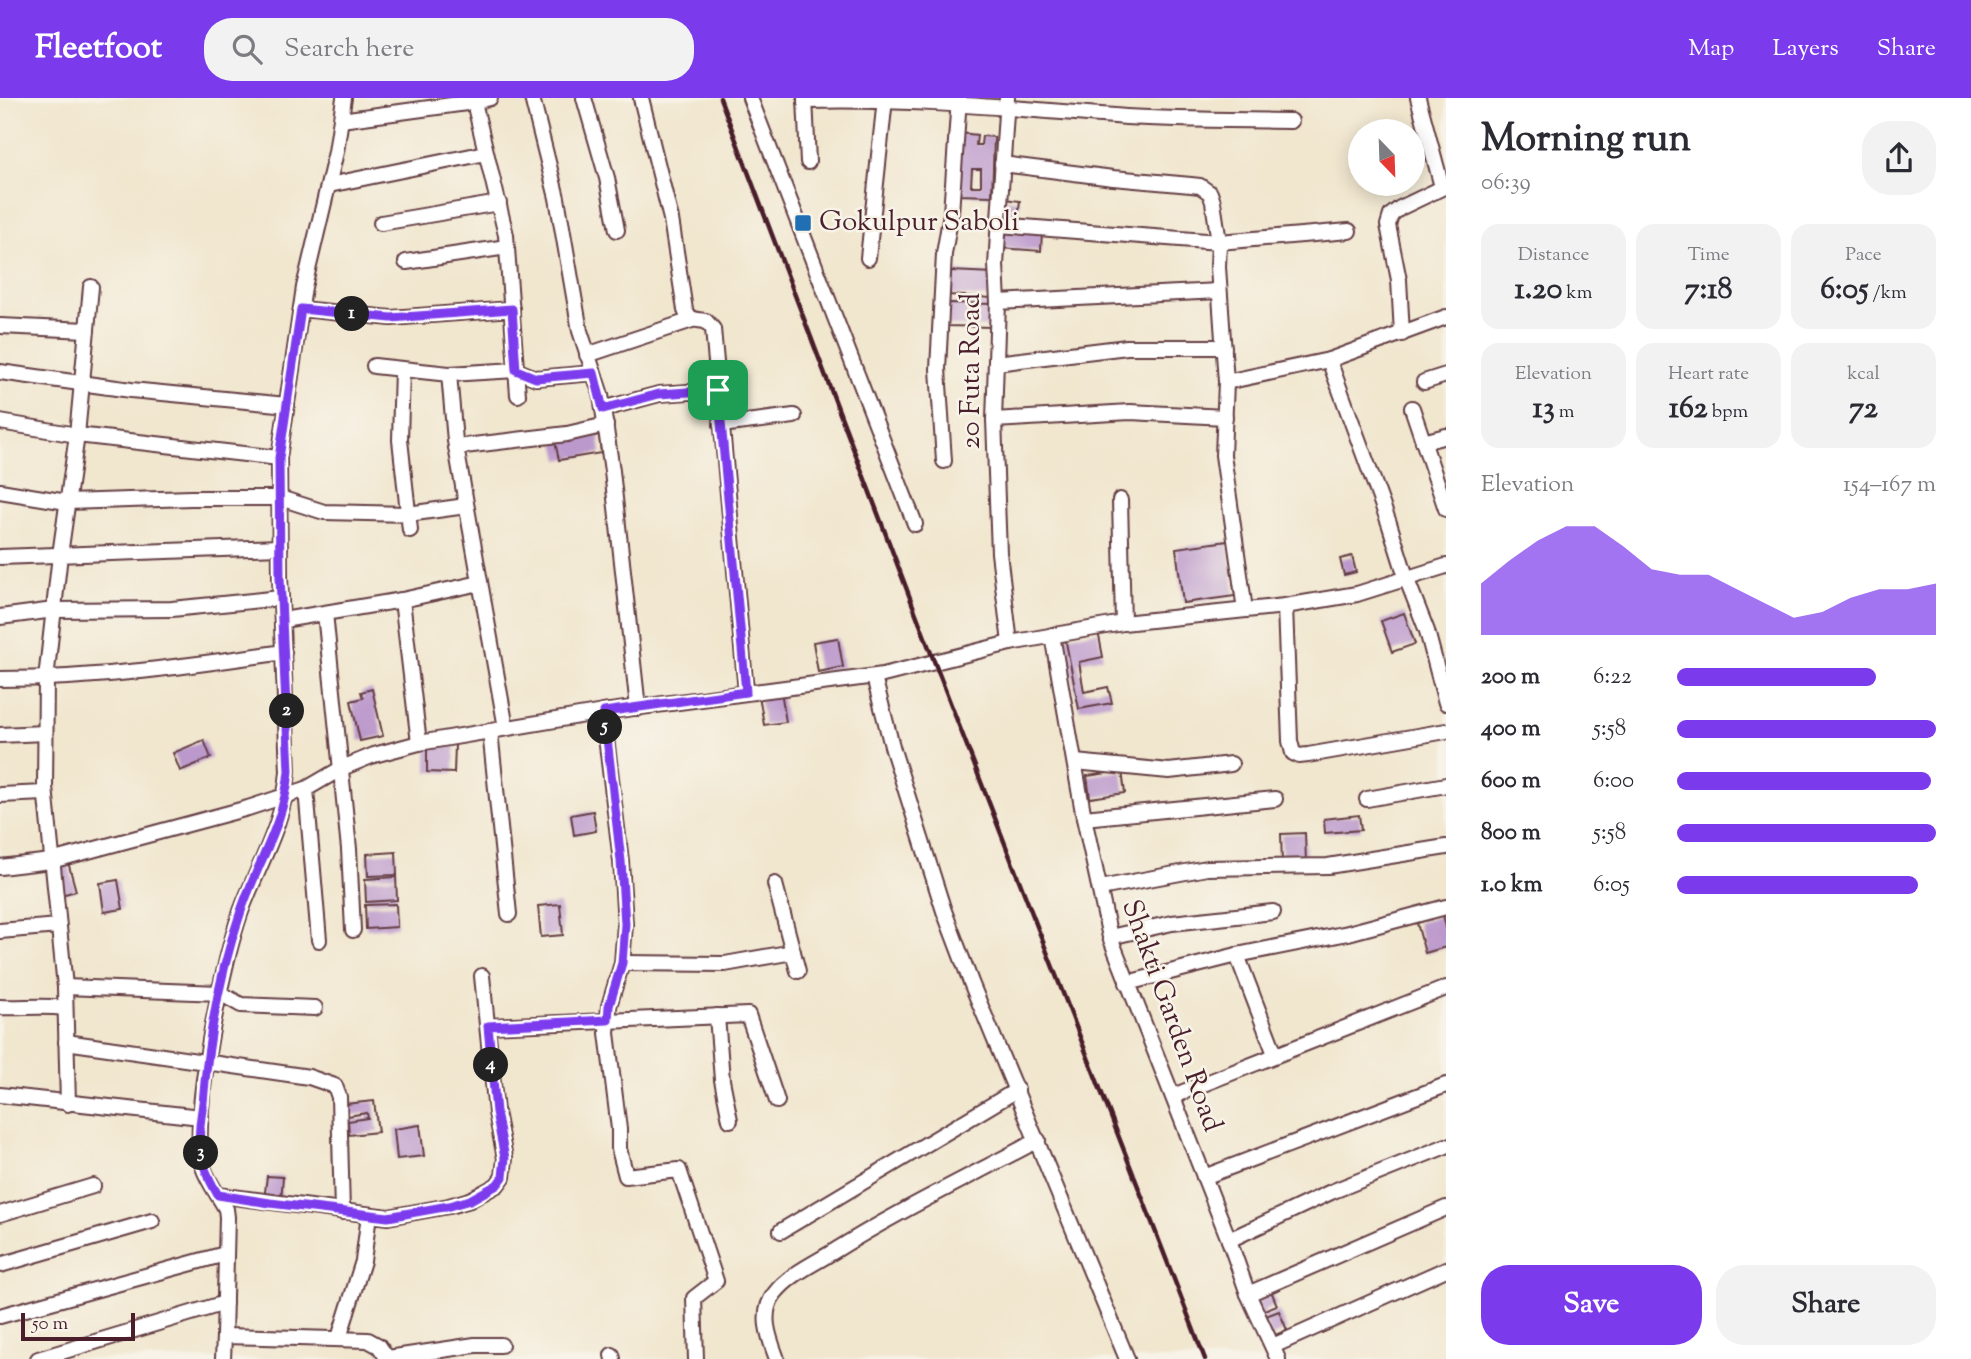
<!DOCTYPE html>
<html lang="en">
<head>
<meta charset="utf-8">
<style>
  :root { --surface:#fff; --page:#f2f2f3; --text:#2b2b33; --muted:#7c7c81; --accent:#7c3aed }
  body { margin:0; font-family:"Sorts Mill Goudy",serif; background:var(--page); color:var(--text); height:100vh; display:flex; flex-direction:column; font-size:26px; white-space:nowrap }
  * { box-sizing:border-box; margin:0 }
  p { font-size:23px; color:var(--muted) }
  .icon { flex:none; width:38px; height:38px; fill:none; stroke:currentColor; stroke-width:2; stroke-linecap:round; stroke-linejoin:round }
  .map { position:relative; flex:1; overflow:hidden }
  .side { display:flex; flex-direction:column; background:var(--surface); width:525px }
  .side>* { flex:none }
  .needle { width:46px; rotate:157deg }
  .buttons { position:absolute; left:1348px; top:21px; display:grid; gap:14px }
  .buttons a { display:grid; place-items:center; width:77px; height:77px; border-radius:50%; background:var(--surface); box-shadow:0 4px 18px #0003; font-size:35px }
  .scale { position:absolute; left:21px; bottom:18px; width:114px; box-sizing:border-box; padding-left:7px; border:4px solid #4a1f2b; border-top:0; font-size:19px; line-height:24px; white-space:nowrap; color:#4a1f2b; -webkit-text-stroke:5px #f7f3e8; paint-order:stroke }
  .pin { position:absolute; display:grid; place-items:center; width:60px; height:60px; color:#fff; margin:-30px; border-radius:14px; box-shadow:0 4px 10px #0006 }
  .km { position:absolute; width:35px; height:35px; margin:-18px; border-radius:50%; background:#222; color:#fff; font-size:19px; line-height:35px; text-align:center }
  .round { display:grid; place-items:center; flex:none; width:74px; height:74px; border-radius:28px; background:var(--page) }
  .summary { display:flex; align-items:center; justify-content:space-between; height:119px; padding:0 35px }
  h1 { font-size:38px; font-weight:800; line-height:52px }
  .metrics { display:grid; grid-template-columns:repeat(3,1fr); gap:10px; height:119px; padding:7px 35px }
  .metrics div { display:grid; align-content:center; border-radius:18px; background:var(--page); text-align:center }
  .metrics b { font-size:30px; font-weight:800 }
  .metrics small { font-size:19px; font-weight:400 }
  .metrics p { font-size:19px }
  .chart { height:196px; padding:14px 35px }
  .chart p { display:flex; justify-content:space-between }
  .chart svg { width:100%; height:126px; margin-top:7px; fill:var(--accent); opacity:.7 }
  .cta { display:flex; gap:14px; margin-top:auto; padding:14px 35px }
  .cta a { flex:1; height:80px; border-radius:28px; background:var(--accent); color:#fff; font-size:28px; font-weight:800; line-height:80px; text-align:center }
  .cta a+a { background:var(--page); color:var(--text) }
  ul { padding:0 35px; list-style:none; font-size:23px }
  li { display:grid; grid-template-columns:112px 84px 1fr; align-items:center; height:52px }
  li i { height:18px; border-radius:9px; background:var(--accent) }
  header { display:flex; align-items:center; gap:42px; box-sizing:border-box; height:98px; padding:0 35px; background:var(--accent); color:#fff }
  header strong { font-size:33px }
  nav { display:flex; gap:38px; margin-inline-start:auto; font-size:24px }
  .search { width:490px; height:63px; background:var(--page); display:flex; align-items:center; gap:18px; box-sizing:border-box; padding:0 24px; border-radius:28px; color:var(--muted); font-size:26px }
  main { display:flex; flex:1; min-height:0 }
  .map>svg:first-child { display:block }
  .building { fill:#bc99cc; fill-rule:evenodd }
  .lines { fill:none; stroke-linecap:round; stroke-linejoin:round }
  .street-casing { stroke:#633d43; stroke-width:18 }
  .street { stroke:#fff; stroke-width:14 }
  .rail { stroke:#4a1f2b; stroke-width:4.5 }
  .route-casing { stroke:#fff; stroke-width:14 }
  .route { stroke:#7c3aed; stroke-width:9 }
  .poi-dot { fill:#1f6fb2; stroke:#f7f3e8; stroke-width:2.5 }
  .labels { text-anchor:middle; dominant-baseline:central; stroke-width:5; stroke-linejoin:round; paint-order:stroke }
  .poi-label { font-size:28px; fill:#4a1f2b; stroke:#f7f3e8; text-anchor:start }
  .street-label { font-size:28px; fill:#4a1f2b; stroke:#f7f3e8 }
</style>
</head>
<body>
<header>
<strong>Fleetfoot</strong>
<div class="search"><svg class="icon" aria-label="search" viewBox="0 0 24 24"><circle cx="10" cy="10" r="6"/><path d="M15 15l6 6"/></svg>Search here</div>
<nav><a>Map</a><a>Layers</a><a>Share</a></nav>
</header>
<main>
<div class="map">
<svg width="1446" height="1261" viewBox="0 0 1446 1261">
  <rect width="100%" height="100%" fill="#f7f3e8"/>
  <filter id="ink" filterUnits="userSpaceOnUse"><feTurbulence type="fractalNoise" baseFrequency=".0143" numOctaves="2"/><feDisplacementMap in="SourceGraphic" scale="14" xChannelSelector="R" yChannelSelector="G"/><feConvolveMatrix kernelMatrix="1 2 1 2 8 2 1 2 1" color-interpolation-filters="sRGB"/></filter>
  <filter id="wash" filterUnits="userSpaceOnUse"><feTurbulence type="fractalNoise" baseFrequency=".00686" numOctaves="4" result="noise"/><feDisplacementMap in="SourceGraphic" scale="28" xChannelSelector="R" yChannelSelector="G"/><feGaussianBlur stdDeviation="1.57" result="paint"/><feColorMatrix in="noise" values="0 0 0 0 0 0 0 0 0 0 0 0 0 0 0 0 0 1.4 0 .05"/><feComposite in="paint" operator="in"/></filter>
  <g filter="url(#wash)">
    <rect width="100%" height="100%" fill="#f1e6ce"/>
    <g id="blocks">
      <g class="building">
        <path d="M 959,35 L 977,37 L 976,47 L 981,47 L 982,38 L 994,39 L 992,98 L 957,97 ZM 972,71 L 981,71 L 981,88 L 971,88 Z"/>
        <polygon points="1005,101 1020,103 1017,126 1002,123"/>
        <polygon points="1001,129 1042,132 1041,153 1000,150"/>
        <polygon points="951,173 993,175 991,200 949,197"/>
        <polygon points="947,205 994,206 993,229 946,228"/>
        <polygon points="599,337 601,355 559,362 555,344"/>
        <polygon points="1228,443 1235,498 1183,505 1176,450"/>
        <polygon points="1352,458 1356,474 1344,477 1340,461"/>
        <polygon points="1404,515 1415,546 1392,554 1381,523"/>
        <polygon points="1098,533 1103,559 1079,564 1084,594 1108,589 1112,605 1079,611 1065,539"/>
        <polygon points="838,540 843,569 818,574 813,544"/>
        <polygon points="372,591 383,638 360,643 351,603 363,600 361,594"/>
        <polygon points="781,593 786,624 764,627 759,597"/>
        <polygon points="204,642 211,660 180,673 173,655"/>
        <polygon points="427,646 455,647 454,675 427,674"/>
        <polygon points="1122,673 1125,695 1090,700 1087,678"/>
        <polygon points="593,713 596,733 574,737 571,717"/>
        <polygon points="1359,717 1361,732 1325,735 1324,721"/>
        <polygon points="1305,735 1306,765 1282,766 1281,736"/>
        <polygon points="396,754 397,777 368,778 367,756"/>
        <polygon points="68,764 76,793 61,797 53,768"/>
        <polygon points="396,779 397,802 366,804 365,781"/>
        <polygon points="118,782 123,811 104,814 100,785"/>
        <polygon points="396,806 397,829 366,831 365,807"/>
        <polygon points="560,806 563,837 541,839 538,808"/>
        <polygon points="1443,817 1446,829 1446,849 1425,855 1417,825"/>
        <polygon points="374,1003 378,1034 349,1037 348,1023 368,1020 367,1015 347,1018 345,1006"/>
        <polygon points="420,1027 424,1058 397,1061 394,1031"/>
        <polygon points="267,1078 283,1079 281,1104 264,1102"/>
        <polygon points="1269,1188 1277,1207 1264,1212 1266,1218 1279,1213 1287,1232 1271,1239 1252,1195"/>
      </g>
    </g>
  </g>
  <g filter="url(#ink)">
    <use href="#blocks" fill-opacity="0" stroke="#633d43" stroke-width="2"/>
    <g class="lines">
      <defs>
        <g id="street">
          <polyline points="473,0 506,137 518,297"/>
          <polyline points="532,0 557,100 580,233 601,297 612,373 638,610"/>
          <polyline points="584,0 607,80 617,132"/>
          <path d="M 641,0 L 671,121 L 685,212 C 688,222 697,222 706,223 L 713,231 L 746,594"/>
          <polyline points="750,0 915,426"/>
          <polyline points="805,0 808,64"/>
          <polyline points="1007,0 996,167 998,204 994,322 999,455 1010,545"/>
          <polyline points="1418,0 1442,89"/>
          <path d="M 805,3 C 914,0 1018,11 1126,19 C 1180,22 1236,22 1291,23"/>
          <polyline points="341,22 474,4 490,0"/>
          <polyline points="1002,66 1113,80 1191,87 1200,88 1210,95 1213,104 1219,144 1218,169 1226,284 1223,357 1245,512"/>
          <polyline points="329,87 486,55"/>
          <polyline points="381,125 499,105"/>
          <polyline points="999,127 1219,144 1349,133"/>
          <polyline points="868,160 885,1"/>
          <polyline points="406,164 507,149"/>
          <polyline points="998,204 1219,193"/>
          <polyline points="301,211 391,220 512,211"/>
          <polyline points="0,228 87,232"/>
          <polyline points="1402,236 1399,182 1388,127 1391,117 1400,110 1446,88"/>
          <polyline points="587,257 692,222"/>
          <polyline points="1329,262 1389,425 1407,482 1427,533 1446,605"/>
          <polyline points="996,265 1127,249 1224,249"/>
          <polyline points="374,268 449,276 516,272 536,280 594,275"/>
          <polyline points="402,271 400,342 410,432"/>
          <polyline points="0,274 131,292 287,307"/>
          <polyline points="449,276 455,343 506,630"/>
          <polyline points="1226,284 1329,262 1446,219"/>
          <polyline points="1424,284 1446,277"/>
          <polyline points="1412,310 1446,411"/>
          <polyline points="603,311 659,296 718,292"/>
          <polyline points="994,322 1130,314 1225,319"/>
          <polyline points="0,324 77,337 279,360"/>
          <polyline points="721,327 794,318"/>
          <polyline points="1423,344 1446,338"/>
          <polyline points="456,349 567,336 606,327"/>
          <polyline points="944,363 938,271 944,156 951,115 959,0"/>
          <polyline points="0,393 67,404 191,400 280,400 324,414 408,416 466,408"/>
          <polyline points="1120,402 1123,525"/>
          <polyline points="0,459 280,449"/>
          <polyline points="402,502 419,645"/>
          <polyline points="1285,508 1290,643 1293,655 1299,658 1308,657 1446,633"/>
          <polyline points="325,515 349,751 353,832"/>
          <polyline points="0,519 54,512 172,511 281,500"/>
          <polyline points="283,522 402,502 480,485"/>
          <polyline points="1052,537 1084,720 1110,839 1229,1142 1248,1196 1278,1261"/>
          <polyline points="874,579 893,652 944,813 972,887 1127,1261"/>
          <path d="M 0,581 C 98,581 188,568 284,554"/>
          <polyline points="603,614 621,763 625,826 622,865 609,908 607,935 619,1031 619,1051 626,1078 679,1072 716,1183 694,1200 696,1261"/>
          <polyline points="490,633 509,816"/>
          <polyline points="0,637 45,635"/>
          <polyline points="1075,664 1169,673 1231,666"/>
          <polyline points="306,691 319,842"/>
          <polyline points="0,697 45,695"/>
          <polyline points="1367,701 1446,687"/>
          <polyline points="1084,720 1275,701"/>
          <polyline points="0,769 51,763 248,710 306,691 342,670 374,657 419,645 603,614 883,577 1010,545 1123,525 1285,508 1357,496 1446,468"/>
          <polyline points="775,786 798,873"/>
          <polyline points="1100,790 1207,770 1328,768 1446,749"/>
          <polyline points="0,833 58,828"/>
          <polyline points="1110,839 1172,825 1273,814"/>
          <polyline points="1237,857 1275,956"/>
          <polyline points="622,865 725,866 793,854"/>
          <polyline points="1127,885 1237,857 1348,835 1446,809"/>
          <polyline points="65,889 220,895 241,907 315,910"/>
          <path d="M 0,909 C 22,910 43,907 65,910"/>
          <polyline points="717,918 722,982 730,1022"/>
          <polyline points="488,928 748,917 777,1003"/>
          <polyline points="66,944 309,979 335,988 339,999 342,1114"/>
          <polyline points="0,997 201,1019"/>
          <polyline points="1173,998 1446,890"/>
          <polyline points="68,1006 65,889 45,689 46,581 60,457 77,337 91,189"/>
          <polyline points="1204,1079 1446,987"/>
          <polyline points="218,1097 388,1119 449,1108 470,1102 497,1087 503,1079 505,1060 496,1014 482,878"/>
          <polyline points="0,1116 93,1088"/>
          <polyline points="781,1133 1017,992"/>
          <polyline points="1229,1142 1331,1094 1446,1048"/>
          <polyline points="0,1167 152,1123"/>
          <polyline points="1248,1196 1446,1110"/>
          <polyline points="0,1218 225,1156"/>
          <path d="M 224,1238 L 227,1119 L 226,1111 C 219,1098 208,1084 203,1069 C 189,1022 224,856 243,808 C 261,762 285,722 288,673 L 280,479 L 279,360 L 304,189 L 336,54 L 344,0"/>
          <polyline points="339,1240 363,1163 369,1117"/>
          <polyline points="1273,1248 1446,1171"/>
          <polyline points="612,1257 613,1261"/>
          <polyline points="388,1260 475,1247 501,1247"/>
          <polyline points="38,1261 225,1205"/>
          <polyline points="223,1261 224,1238 368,1242 379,1248 388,1261"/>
          <path d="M 777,1261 C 769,1240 759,1215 775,1195 C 789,1177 813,1166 831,1155 C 898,1113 969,1079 1038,1042"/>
        </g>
      </defs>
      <use href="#street" class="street-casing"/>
      <use href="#street" class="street"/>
      <polyline class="rail" points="720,0 934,563 1205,1261"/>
    </g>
  </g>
  <g class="lines" filter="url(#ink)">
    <defs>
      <path id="route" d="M 301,211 L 391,220 L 512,211 L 516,272 L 536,280 L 594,275 L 603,311 L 659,296 L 718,292 L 746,594 L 604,614 L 621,763 L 625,826 L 622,865 L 609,908 L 608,922 L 488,928 L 496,1014 L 505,1060 L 503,1079 L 497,1087 L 470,1102 L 449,1108 L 388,1119 L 270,1105 L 218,1097 C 208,1080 202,1067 200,1048 C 198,1034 201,1019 203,1005 C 208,941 220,874 241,813 C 258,763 284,727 289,673 L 280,479 L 279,360 Z"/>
    </defs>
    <use href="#route" class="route-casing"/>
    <use href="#route" class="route"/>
  </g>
  <rect class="poi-dot" x="794" y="116" width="18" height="18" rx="3.5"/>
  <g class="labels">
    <g class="poi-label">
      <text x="819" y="125">Gokulpur Saboli</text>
    </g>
    <g class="street-label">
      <text transform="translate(972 273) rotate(-90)">20 Futa Road</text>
      <text transform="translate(1171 918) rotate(70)">Shakti Garden Road</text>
    </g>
  </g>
</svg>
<div class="buttons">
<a><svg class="needle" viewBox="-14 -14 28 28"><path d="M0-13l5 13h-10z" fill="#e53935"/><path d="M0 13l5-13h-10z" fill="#7c7c81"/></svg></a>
</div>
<div class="scale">50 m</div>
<div class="pin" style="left:718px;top:292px;background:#1e9e55"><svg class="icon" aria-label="arrive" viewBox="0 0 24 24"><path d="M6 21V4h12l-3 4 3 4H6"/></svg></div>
<b class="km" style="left:352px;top:216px">1</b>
<b class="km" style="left:287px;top:613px">2</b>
<b class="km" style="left:201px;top:1055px">3</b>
<b class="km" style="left:491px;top:967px">4</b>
<b class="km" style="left:605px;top:629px">5</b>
</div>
<section class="side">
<div class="summary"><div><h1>Morning run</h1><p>06:39</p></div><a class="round"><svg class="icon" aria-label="share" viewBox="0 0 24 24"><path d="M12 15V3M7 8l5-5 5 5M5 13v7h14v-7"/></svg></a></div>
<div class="metrics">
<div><p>Distance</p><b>1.20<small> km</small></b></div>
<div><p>Time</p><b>7:18</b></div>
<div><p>Pace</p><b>6:05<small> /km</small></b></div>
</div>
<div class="metrics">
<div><p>Elevation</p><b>13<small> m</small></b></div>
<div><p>Heart rate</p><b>162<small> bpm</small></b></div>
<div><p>kcal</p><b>72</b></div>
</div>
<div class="chart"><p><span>Elevation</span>154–167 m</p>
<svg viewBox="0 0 160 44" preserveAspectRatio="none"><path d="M0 44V26L10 18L20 11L30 6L40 6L50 13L60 21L70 23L80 23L90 28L100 33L110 38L120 36L130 31L140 28L150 28L160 26V44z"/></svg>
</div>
<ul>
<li><b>200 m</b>6:22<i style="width:77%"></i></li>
<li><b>400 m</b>5:58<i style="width:100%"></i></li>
<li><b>600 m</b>6:00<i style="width:98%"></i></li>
<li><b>800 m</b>5:58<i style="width:100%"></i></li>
<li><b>1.0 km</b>6:05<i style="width:93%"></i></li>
</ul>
<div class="cta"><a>Save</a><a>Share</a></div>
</section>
</main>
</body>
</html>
